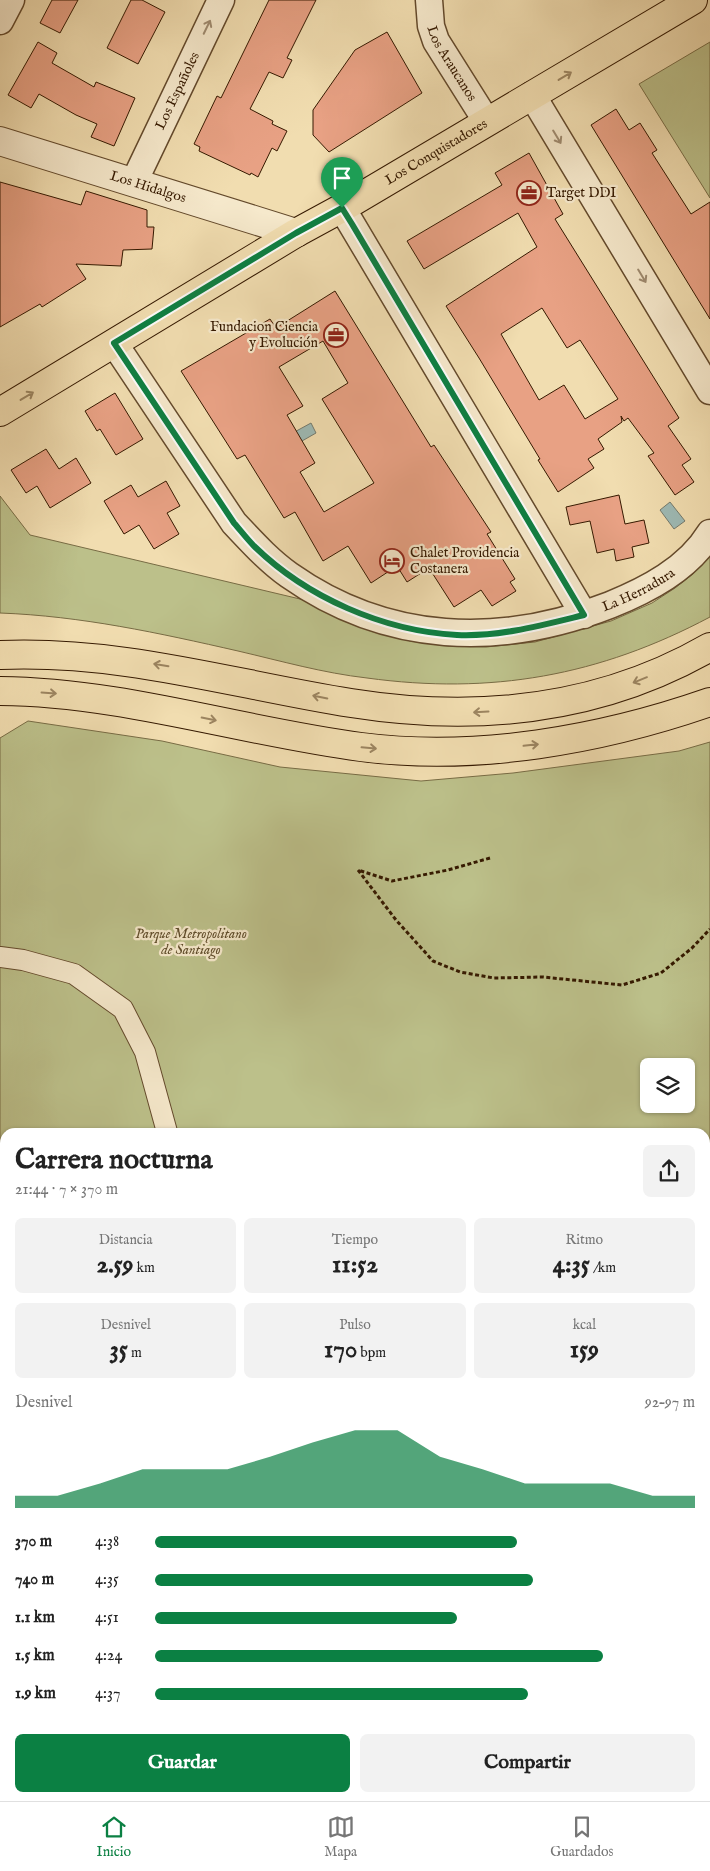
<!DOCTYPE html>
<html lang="es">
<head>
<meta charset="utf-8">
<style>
  :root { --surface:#fff; --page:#f2f2f2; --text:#222; --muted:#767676; --line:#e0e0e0; --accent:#0b8043 }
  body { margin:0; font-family:"IM FELL English",serif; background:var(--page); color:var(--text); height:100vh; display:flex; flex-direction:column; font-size:19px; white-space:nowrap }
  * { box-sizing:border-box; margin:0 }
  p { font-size:16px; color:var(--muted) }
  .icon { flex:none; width:28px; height:28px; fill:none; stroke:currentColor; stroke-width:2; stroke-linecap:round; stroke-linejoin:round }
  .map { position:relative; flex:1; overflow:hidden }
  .details { position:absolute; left:0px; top:1128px; width:710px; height:674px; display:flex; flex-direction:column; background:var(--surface); border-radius:15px 15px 0 0; box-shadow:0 1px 4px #0004 }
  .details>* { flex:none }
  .tools { position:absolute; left:640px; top:1058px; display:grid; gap:10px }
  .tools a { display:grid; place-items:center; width:55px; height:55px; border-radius:8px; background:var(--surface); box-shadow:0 1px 4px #0004; font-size:25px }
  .pin { position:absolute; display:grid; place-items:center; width:42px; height:42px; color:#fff; margin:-51px -21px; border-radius:50% 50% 50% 0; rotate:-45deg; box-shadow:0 0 5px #0007 }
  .pin .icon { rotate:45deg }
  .round { display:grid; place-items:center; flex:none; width:52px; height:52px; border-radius:8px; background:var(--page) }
  .summary { display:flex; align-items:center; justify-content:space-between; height:85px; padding:0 15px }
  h1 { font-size:28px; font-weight:800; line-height:38px }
  .figures { display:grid; grid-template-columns:repeat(3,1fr); gap:8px; height:85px; padding:5px 15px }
  .figures div { display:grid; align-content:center; border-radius:8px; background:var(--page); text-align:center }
  .figures b { font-size:25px; font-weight:800 }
  .figures small { font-size:14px; font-weight:400 }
  .figures p { font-size:14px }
  .chart { height:140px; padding:10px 15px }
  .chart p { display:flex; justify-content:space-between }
  .chart svg { width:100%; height:90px; margin-top:5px; fill:var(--accent); opacity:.7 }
  .primary-button { display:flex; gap:10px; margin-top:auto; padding:10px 15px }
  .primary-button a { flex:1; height:58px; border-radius:8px; background:var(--accent); color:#fff; font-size:20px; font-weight:800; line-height:58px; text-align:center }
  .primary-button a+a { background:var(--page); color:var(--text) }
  ul { padding:0 15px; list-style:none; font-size:16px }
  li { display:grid; grid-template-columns:80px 60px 1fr; align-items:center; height:38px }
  li i { height:12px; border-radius:6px; background:var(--accent) }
  .menu { display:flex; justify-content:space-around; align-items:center; height:70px; border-top:1px solid var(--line); background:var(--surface); font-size:14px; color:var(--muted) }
  .menu a { display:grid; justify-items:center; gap:2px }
  .menu .on { color:var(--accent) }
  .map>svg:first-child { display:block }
  .green { fill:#bcc08a; stroke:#786c45; fill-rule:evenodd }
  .water { fill:#9ebab5; stroke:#747a6d }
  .building { fill:#e8a184; stroke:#351900; fill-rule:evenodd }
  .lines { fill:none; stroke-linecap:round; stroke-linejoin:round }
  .pedestrian-casing { stroke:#644a2c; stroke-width:22 }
  .minor-casing { stroke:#644a2c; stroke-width:29 }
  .tertiary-casing { stroke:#644a2c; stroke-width:30 }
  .primary-casing { stroke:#351900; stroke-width:30 }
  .motorway-casing { stroke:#351900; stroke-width:30 }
  .path { stroke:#351900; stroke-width:3; stroke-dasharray:4 2.5; stroke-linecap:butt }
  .pedestrian { stroke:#f6e9cc; stroke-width:20 }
  .minor { stroke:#f6e9cc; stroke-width:26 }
  .tertiary { stroke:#f6e9cc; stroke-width:28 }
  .primary { stroke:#f1ddb0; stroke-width:28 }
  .motorway { stroke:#f1ddb0; stroke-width:28 }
  .oneway { stroke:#9f8b70 }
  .oneway2 { stroke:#9c8561 }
  .route-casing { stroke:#fff; stroke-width:10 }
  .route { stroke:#0b8043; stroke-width:6 }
  .labels { text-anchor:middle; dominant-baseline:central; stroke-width:4.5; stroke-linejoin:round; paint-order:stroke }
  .street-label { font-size:14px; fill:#351900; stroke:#f6e9cc }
  .poi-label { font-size:14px; fill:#351900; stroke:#f6e9cc; text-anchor:start }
  .park-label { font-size:14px; font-style:italic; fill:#5e4b29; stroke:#f6e9cc }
</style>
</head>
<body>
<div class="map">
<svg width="710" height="1801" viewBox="0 0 710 1801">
  <rect width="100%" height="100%" fill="#f1ddb0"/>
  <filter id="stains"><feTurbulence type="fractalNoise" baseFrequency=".004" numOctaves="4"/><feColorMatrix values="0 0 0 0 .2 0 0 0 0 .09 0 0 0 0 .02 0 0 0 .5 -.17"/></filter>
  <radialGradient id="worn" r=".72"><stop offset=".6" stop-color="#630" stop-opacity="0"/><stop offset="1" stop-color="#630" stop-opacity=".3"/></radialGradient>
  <g class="green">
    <polygon points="710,42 710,198 639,84"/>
    <path d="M 0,496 L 30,535 L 300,599 L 389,634 L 410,641 L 448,646 L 486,647 L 535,642 L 611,621 L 652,603 L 675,588 L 693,574 L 710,556 L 710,617 C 599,676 491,695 367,678 C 323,673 281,661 238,651 C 159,633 81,616 0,613 Z"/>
    <path d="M 28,721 L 162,741 L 280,767 L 421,781 L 513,773 L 679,751 L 710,742 L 710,1801 L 0,1801 L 0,738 ZM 649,1066 L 686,1066 L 686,1104 L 649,1104 ZM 5,1132 L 705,1132 L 705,1796 L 5,1796 Z"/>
  </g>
  <g class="water">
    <polygon points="311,423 316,433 295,445 289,435"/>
    <polygon points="670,502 685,521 674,529 660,510"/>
  </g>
  <g class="building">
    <polygon points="52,0 78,0 60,33 40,23"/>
    <polygon points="131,0 142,0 165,12 138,64 107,48"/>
    <polygon points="269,0 316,0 287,58 292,60 283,78 269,72 250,109 273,121 272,124 287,131 277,151 272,148 258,177 251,173 250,175 199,151 200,147 194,144 217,96 221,98"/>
    <polygon points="387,32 422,93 329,152 313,135 313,110 355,50"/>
    <polygon points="38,42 57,53 52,63 94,87 96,82 135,98 114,146 91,137 97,124 76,115 39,94 31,108 8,95"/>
    <polygon points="616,109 629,130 640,123 657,150 652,153 691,214 710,202 710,319 591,125"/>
    <path d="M 529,153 L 563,214 L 555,219 L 679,418 L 668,426 L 691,459 L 682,465 L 694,482 L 675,495 L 648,456 L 654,453 L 628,418 L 624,421 L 621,416 L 622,422 L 598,439 L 604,449 L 588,459 L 594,468 L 558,492 L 538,460 L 540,459 L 479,358 L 446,306 L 537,247 L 518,213 L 424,269 L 407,241 L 502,185 L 495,173 ZM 542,308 L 567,348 L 580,340 L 618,399 L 585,419 L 564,385 L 539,400 L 501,334 Z"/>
    <polygon points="0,182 81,205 86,191 147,210 147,227 154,227 152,249 123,250 121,266 76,264 86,279 42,307 40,304 0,327"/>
    <path d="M 335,291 L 431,447 L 434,445 L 491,532 L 487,534 L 515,579 L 510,582 L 516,591 L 492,606 L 481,590 L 454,607 L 429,568 L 407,582 L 397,566 L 371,583 L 348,546 L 323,561 L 295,512 L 284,518 L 245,455 L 237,459 L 181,371 L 270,319 L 276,328 ZM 323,341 L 348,383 L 322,399 L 374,483 L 324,512 L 300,472 L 315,463 L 287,415 L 303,406 L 279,367 Z"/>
    <polygon points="115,393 143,439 116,455 100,429 97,431 85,411"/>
    <polygon points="46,449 59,469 76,458 91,483 50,508 37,486 26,493 11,470"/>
    <polygon points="166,481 180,506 167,513 179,534 154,549 139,525 124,534 104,501 131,485 138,497"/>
    <polygon points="619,495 625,524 644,520 649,543 632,547 634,557 616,561 614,549 597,553 590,521 570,525 566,507"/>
  </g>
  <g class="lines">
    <defs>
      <g id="pedestrian">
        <polyline points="0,957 23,960 74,974 123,1009 145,1052 167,1132"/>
        <polyline points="705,1226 710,1223"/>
      </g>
      <g id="minor">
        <path id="s1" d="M 429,0 L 431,26 L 436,41 L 487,122"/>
        <polyline points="0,21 11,0"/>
        <polyline points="532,95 710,391"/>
        <path id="s2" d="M 134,182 L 221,0"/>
        <polyline points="342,208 584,615"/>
        <path id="s3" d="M 114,343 L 234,523 C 252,542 268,560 289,575 C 387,644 500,648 610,605 C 647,590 688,569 710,533"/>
      </g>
      <g id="tertiary">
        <path id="s4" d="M 0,141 L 296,233"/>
      </g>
      <g id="primary">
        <path id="s5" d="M 0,412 L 296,233 L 342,208 L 693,0"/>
      </g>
      <g id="motorway">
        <path d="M 0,655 C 123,650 232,684 351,703 C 477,723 599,711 710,647"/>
        <path d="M 0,691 C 122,692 240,731 361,747 C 476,762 601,740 710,702"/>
      </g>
    </defs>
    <use href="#pedestrian" class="pedestrian-casing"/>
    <use href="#minor" class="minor-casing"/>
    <use href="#tertiary" class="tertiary-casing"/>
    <use href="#primary" class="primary-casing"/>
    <use href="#motorway" class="motorway-casing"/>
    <g class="path">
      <polyline points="490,858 448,870 392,881 358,870 396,920 433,961 460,972 494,978 543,977 622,985 661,973 692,948 710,929"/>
      <polyline points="705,1743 710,1739"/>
      <polyline points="618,1801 623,1796"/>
    </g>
    <use href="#pedestrian" class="pedestrian"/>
    <use href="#minor" class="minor"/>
    <use href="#tertiary" class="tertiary"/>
    <use href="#primary" class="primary"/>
    <use href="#motorway" class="motorway"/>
  </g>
  <defs><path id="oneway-shaft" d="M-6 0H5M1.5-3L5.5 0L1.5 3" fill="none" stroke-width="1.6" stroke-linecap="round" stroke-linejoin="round" transform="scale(1.25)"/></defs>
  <g class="oneway">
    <use href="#oneway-shaft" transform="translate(207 27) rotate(-64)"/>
    <use href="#oneway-shaft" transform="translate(557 137) rotate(59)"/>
    <use href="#oneway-shaft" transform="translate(642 276) rotate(59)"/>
  </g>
  <g class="oneway2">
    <use href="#oneway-shaft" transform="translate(565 76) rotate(-31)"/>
    <use href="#oneway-shaft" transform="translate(27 396) rotate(-31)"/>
    <use href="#oneway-shaft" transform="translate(161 665) rotate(-171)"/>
    <use href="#oneway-shaft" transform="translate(640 680) rotate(158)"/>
    <use href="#oneway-shaft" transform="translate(49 693) rotate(4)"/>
    <use href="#oneway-shaft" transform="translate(320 697) rotate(-169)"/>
    <use href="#oneway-shaft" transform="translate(481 712) rotate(177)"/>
    <use href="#oneway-shaft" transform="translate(209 719) rotate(11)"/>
    <use href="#oneway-shaft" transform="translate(531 745) rotate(-6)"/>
    <use href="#oneway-shaft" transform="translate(369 748) rotate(5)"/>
  </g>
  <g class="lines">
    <defs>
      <path id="route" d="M 342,208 L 352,224 L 584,615 C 543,625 499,637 457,635 C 383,631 306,597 254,546 C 247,539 241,531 234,523 L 114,343 L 296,233 Z"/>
    </defs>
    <use href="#route" class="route-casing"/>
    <use href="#route" class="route"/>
  </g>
  <defs>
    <symbol id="office-ring" viewBox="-11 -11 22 22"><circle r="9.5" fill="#f6e9cc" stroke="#8f2418" stroke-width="1.5"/><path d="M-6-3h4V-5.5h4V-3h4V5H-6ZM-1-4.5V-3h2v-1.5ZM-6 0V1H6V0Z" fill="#8f2418"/></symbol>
    <symbol id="hotel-ring" viewBox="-11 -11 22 22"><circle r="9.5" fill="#f6e9cc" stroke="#8f2418" stroke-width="1.5"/><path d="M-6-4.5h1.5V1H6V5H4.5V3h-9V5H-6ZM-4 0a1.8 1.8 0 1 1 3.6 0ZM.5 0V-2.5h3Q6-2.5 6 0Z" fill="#8f2418"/></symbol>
  </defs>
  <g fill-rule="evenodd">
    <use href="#office-ring" x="515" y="179" width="28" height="28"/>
    <use href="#office-ring" x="322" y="321" width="28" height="28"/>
    <use href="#hotel-ring" x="378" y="547" width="28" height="28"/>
  </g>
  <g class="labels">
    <g class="street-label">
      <text stroke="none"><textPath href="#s1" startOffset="69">Los Araucanos</textPath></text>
      <text stroke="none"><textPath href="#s2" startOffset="101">Los Españoles</textPath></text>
      <text stroke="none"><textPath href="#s5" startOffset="508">Los Conquistadores</textPath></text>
      <text stroke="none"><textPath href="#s4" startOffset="155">Los Hidalgos</textPath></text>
      <text stroke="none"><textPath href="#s3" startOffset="661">La Herradura</textPath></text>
    </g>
    <g class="poi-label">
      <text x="546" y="193">Target DDI</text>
      <text x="318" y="327" text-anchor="end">Fundacion Ciencia<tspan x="318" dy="16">y Evolución</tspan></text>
      <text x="410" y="553">Chalet Providencia<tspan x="410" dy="16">Costanera</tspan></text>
    </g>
    <g class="park-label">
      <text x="191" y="934">Parque Metropolitano<tspan x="191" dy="16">de Santiago</tspan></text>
    </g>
  </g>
  <rect width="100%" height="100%" filter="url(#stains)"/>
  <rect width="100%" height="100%" fill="url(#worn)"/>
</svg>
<div class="tools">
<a><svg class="icon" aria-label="layers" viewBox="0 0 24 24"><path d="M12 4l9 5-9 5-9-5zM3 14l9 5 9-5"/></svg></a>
</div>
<div class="pin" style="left:342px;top:208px;background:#1e9e55"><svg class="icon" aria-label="arrive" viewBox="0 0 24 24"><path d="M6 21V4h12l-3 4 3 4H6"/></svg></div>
<section class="details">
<div class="summary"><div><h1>Carrera nocturna</h1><p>21:44 · 7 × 370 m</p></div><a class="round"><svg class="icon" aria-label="share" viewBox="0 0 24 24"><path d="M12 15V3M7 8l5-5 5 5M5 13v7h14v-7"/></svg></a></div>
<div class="figures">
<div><p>Distancia</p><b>2.59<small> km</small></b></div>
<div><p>Tiempo</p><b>11:52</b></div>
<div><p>Ritmo</p><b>4:35<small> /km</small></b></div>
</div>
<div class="figures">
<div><p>Desnivel</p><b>35<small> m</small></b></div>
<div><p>Pulso</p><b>170<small> bpm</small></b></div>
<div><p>kcal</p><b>159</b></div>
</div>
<div class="chart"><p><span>Desnivel</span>92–97 m</p>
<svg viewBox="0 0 160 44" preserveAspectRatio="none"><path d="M0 44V38L10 38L20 32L30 25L40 25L50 25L60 19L70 12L80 6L90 6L100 19L110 25L120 32L130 32L140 32L150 38L160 38V44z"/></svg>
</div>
<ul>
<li><b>370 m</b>4:38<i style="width:67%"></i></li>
<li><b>740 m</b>4:35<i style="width:70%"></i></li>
<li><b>1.1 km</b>4:51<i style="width:56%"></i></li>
<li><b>1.5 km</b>4:24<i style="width:83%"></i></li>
<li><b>1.9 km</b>4:37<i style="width:69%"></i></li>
</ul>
<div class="primary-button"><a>Guardar</a><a>Compartir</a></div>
</section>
</div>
<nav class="menu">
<a class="on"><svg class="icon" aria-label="home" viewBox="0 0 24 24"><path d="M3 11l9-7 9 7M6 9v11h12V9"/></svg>Inicio</a>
<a><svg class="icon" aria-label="map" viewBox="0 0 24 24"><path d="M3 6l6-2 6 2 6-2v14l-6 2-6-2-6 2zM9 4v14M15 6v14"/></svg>Mapa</a>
<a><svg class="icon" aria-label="saved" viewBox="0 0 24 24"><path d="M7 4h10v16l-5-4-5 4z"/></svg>Guardados</a>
</nav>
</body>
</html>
